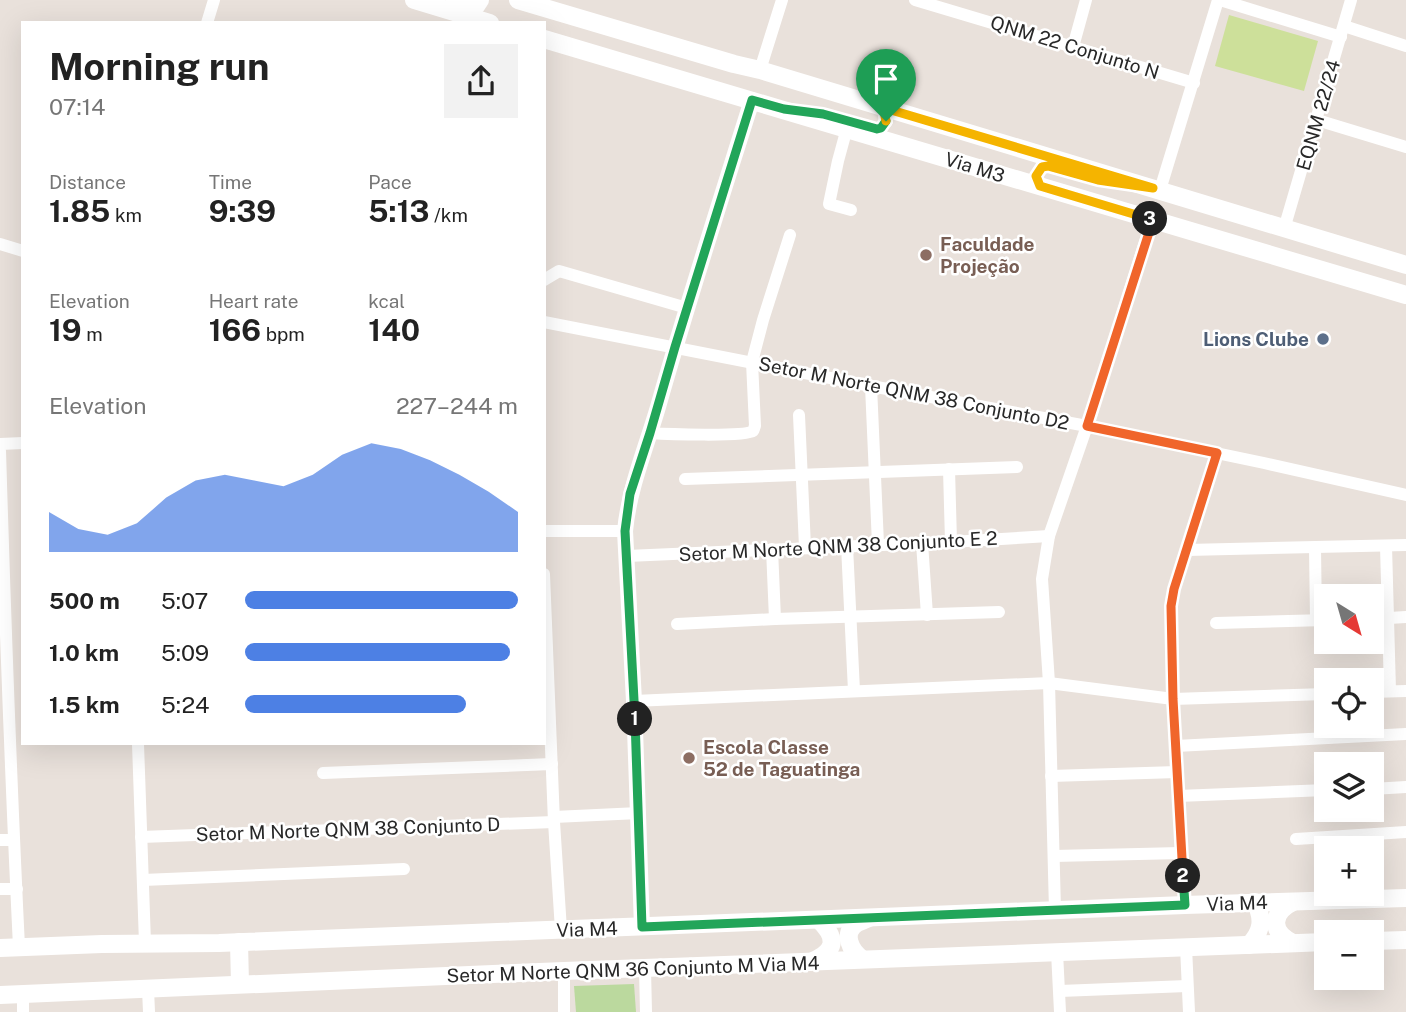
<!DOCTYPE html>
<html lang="en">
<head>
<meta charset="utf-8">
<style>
  :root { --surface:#fff; --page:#f2f2f2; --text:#222; --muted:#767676; --accent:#4d80e4 }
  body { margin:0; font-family:"Public Sans",sans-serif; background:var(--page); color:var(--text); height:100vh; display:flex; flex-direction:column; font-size:26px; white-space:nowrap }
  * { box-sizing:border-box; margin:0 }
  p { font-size:23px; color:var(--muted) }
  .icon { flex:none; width:38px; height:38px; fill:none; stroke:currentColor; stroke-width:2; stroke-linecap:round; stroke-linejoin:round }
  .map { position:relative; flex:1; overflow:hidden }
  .drawer { position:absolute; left:21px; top:21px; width:525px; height:724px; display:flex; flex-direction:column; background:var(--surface); border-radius:0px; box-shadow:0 7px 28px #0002 }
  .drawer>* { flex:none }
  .needle { width:46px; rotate:143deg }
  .buttons { position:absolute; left:1314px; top:584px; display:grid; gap:14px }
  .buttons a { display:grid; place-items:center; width:70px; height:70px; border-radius:0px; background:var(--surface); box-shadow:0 7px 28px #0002; font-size:35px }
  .pin { position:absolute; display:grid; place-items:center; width:60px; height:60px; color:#fff; margin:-72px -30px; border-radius:50% 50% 50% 0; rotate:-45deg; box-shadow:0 0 7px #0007 }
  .pin .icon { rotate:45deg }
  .km { position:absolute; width:35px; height:35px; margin:-18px; border-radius:50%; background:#222; color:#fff; font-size:19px; line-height:35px; text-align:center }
  .round { display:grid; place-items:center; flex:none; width:74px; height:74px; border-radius:0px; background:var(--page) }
  .summary { display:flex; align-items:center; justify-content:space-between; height:119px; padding:0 28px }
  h1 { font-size:38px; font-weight:700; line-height:52px }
  .stats { display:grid; grid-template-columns:repeat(3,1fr); gap:10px; height:119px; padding:7px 28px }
  .stats div { display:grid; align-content:center }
  .stats b { font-size:30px; font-weight:700 }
  .stats small { font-size:19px; font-weight:400 }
  .stats p { font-size:19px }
  .chart { height:196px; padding:14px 28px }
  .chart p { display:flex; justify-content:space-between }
  .chart svg { width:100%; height:126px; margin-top:7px; fill:var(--accent); opacity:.7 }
  ul { padding:0 28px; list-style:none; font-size:23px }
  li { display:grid; grid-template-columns:112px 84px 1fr; align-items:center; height:52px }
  li i { height:18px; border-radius:9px; background:var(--accent) }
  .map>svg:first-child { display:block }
  .green { fill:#bbd99e }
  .pitch { fill:#cde09a }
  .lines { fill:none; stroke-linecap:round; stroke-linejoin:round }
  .minor { stroke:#fff; stroke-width:12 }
  .tertiary { stroke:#fff; stroke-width:16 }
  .secondary { stroke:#fff; stroke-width:18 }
  .split-1-casing { stroke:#fff; stroke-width:14 }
  .split-2-casing { stroke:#fff; stroke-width:14 }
  .split-3-casing { stroke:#fff; stroke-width:14 }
  .split-4-casing { stroke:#fff; stroke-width:14 }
  .split-1 { stroke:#22a559; stroke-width:9 }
  .split-2 { stroke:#22a559; stroke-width:9 }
  .split-3 { stroke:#f0652b; stroke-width:9 }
  .split-4 { stroke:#f5b400; stroke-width:9 }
  .education-dot { fill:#8d6e63; stroke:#fff; stroke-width:2.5 }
  .service-dot { fill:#5c6f8a; stroke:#fff; stroke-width:2.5 }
  .labels { text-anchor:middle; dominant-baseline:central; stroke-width:5; stroke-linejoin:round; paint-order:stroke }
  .street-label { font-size:19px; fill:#282828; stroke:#fff }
  .education-label { font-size:19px; font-weight:bold; fill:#785e54; stroke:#fff; text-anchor:start }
  .service-label { font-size:19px; font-weight:bold; fill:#4e5e75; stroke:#fff; text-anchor:end }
</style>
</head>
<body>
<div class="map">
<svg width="1406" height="1012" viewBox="0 0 1406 1012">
  <rect width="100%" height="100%" fill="#e9e1db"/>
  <polygon class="green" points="634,984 636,1012 576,1012 574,986"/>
  <polygon class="pitch" points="1229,15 1318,41 1304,91 1215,66"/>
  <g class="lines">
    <g class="minor">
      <polyline points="915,0 1194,83"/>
      <polyline points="1220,0 1341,37"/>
      <polyline points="207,23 214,0"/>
      <polyline points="1344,26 1406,46"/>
      <polyline points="1073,47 1086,0"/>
      <polyline points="760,70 782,0"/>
      <polyline points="1317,120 1406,147"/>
      <polyline points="847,128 838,161 829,204 851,210"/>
      <polyline points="1160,190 1218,0"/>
      <polyline points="1284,229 1351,0"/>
      <polyline points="0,244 23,251"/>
      <polyline points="544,280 559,271 687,308"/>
      <polyline points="544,322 871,386 1087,426 1264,463 1406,495"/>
      <polyline points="871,386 878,544"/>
      <polyline points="799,415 805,547"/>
      <path d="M 650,433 C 665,434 745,437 753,431 C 754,430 754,428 755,426 L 752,362 L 763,320 L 790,235"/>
      <polyline points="0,444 23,443"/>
      <path d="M 0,451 C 5,617 11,782 19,947"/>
      <polyline points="949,469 951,542"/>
      <polyline points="685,479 1017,467"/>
      <polyline points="544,531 625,531"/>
      <polyline points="922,543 927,615"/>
      <polyline points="847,546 854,691"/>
      <polyline points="1386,546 1390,691"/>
      <polyline points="1315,548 1316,620"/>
      <polyline points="772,549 775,619"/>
      <polyline points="1187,550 1406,545"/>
      <polyline points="627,556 951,542 1049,536"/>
      <polyline points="544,574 554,822 561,930"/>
      <polyline points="1372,619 1406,617"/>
      <polyline points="1216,623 1326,620"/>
      <polyline points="677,624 775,619 999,612"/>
      <polyline points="1372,692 1406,691"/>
      <polyline points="634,701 1049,683 1173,699 1326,694"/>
      <polyline points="138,744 145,943"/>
      <polyline points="1176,746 1406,734"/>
      <polyline points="323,773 552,764"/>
      <polyline points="1051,776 1177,772"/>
      <polyline points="1372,789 1406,787"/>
      <polyline points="1178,796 1326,790"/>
      <polyline points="554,817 639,813"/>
      <polyline points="141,837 554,822"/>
      <polyline points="1296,839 1406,832"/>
      <polyline points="0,840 14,840"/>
      <polyline points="1054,856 1181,853"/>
      <polyline points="143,880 404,869"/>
      <polyline points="0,889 17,889"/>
      <polyline points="1185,905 1173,699 1171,606 1174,589 1217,453"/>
      <polyline points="1055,910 1049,683 1042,579 1049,536 1087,426 1152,220"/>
      <polyline points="1186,947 1189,1012"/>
      <polyline points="1057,952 1060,1012"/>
      <polyline points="645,969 646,1012"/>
      <polyline points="564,971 564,1012"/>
      <polyline points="148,989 149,1012"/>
      <polyline points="1060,991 1187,986"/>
      <polyline points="23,994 23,1012"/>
    </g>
    <path class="tertiary" d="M 642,927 L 634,701 L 625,531 C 629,488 646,448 658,407 C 687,304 720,202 752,100"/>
    <g class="secondary">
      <polyline points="414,0 490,23"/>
      <polyline points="518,0 734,64 760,70 1406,265"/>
      <polyline points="454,4 470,8 476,6 480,0"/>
      <polyline points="544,39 1406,295"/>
      <polyline points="1372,941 1406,940"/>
      <polyline points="239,942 240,984"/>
      <path d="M 1293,943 C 1270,932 1271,913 1293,902"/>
      <path d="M 1249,945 C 1262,932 1264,919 1255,902"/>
      <polyline points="0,948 102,944 219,943 1185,905 1406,898"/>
      <path d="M 862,959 C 851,951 841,933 857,923 C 861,921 865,920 869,918"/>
      <path d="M 811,962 C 836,951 838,939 819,920"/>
      <polyline points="0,995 564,971 1326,942"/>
    </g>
  </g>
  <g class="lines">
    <defs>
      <polyline id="split-1" points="635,719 625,531 630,494 650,433 675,347 752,100 784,109 823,114 877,129 881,128 886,121"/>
      <polyline id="split-2" points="635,719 642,927 1185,905 1183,876"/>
      <polyline id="split-3" points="1150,219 1153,220 1087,426 1217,453 1174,589 1171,606 1173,699 1183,876"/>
      <polyline id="split-4" points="886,121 884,111 881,107 1153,188 1098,180 1048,166 1042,167 1036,176 1040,186 1150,219"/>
    </defs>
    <use href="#split-1" class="split-1-casing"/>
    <use href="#split-2" class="split-2-casing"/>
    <use href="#split-3" class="split-3-casing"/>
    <use href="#split-4" class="split-4-casing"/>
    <use href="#split-1" class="split-1"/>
    <use href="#split-2" class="split-2"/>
    <use href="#split-3" class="split-3"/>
    <use href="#split-4" class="split-4"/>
  </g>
  <g class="education-dot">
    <circle cx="926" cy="255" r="7"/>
    <circle cx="689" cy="758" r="7"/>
  </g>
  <circle class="service-dot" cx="1323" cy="339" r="7"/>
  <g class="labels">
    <g class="street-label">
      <text transform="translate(1075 47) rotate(17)">QNM 22 Conjunto N</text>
      <text transform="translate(1318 115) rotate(-74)">EQNM 22/24</text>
      <text transform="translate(975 167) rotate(17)">Via M3</text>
      <text transform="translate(914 393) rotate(11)">Setor M Norte QNM 38 Conjunto D2</text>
      <text transform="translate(838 546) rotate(-3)">Setor M Norte QNM 38 Conjunto E 2</text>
      <text transform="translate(348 829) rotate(-2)">Setor M Norte QNM 38 Conjunto D</text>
      <text transform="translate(1237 903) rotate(-2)">Via M4</text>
      <text transform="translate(587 929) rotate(-2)">Via M4</text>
      <text transform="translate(633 969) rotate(-2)">Setor M Norte QNM 36 Conjunto M Via M4</text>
    </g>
    <g class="education-label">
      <text x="940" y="244">Faculdade<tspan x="940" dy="22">Projeção</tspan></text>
      <text x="703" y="747">Escola Classe<tspan x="703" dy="22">52 de Taguatinga</tspan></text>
    </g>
    <g class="service-label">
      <text x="1309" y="339">Lions Clube</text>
    </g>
  </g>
</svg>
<div class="buttons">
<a><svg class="needle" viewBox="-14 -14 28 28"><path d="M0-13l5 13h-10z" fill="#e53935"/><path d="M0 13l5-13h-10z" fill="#767676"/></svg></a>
<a><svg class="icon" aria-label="locate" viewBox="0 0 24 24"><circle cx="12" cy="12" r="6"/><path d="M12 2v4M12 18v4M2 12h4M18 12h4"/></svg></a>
<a><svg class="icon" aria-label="layers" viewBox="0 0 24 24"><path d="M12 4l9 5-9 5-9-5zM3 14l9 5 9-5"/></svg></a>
<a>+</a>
<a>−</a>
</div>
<div class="pin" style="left:886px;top:121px;background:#1e9e55"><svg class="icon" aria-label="arrive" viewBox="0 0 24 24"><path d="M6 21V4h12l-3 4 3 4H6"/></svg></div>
<b class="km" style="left:635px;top:719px">1</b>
<b class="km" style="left:1183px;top:876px">2</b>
<b class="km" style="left:1150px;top:219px">3</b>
<section class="drawer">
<div class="summary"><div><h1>Morning run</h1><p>07:14</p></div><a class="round"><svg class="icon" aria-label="share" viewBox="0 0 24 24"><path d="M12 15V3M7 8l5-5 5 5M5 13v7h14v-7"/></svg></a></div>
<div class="stats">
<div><p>Distance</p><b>1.85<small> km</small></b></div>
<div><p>Time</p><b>9:39</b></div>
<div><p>Pace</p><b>5:13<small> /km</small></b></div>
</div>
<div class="stats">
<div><p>Elevation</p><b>19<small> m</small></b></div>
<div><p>Heart rate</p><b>166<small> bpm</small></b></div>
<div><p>kcal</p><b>140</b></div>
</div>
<div class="chart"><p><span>Elevation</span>227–244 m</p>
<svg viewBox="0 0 160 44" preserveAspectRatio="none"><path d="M0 44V30L10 36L20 38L30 34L40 25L50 19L60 17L70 19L80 21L90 17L100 10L110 6L120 8L130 12L140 17L150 23L160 30V44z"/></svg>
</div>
<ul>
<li><b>500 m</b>5:07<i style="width:100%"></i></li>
<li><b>1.0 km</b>5:09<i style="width:97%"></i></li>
<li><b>1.5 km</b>5:24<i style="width:81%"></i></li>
</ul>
</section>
</div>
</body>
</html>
